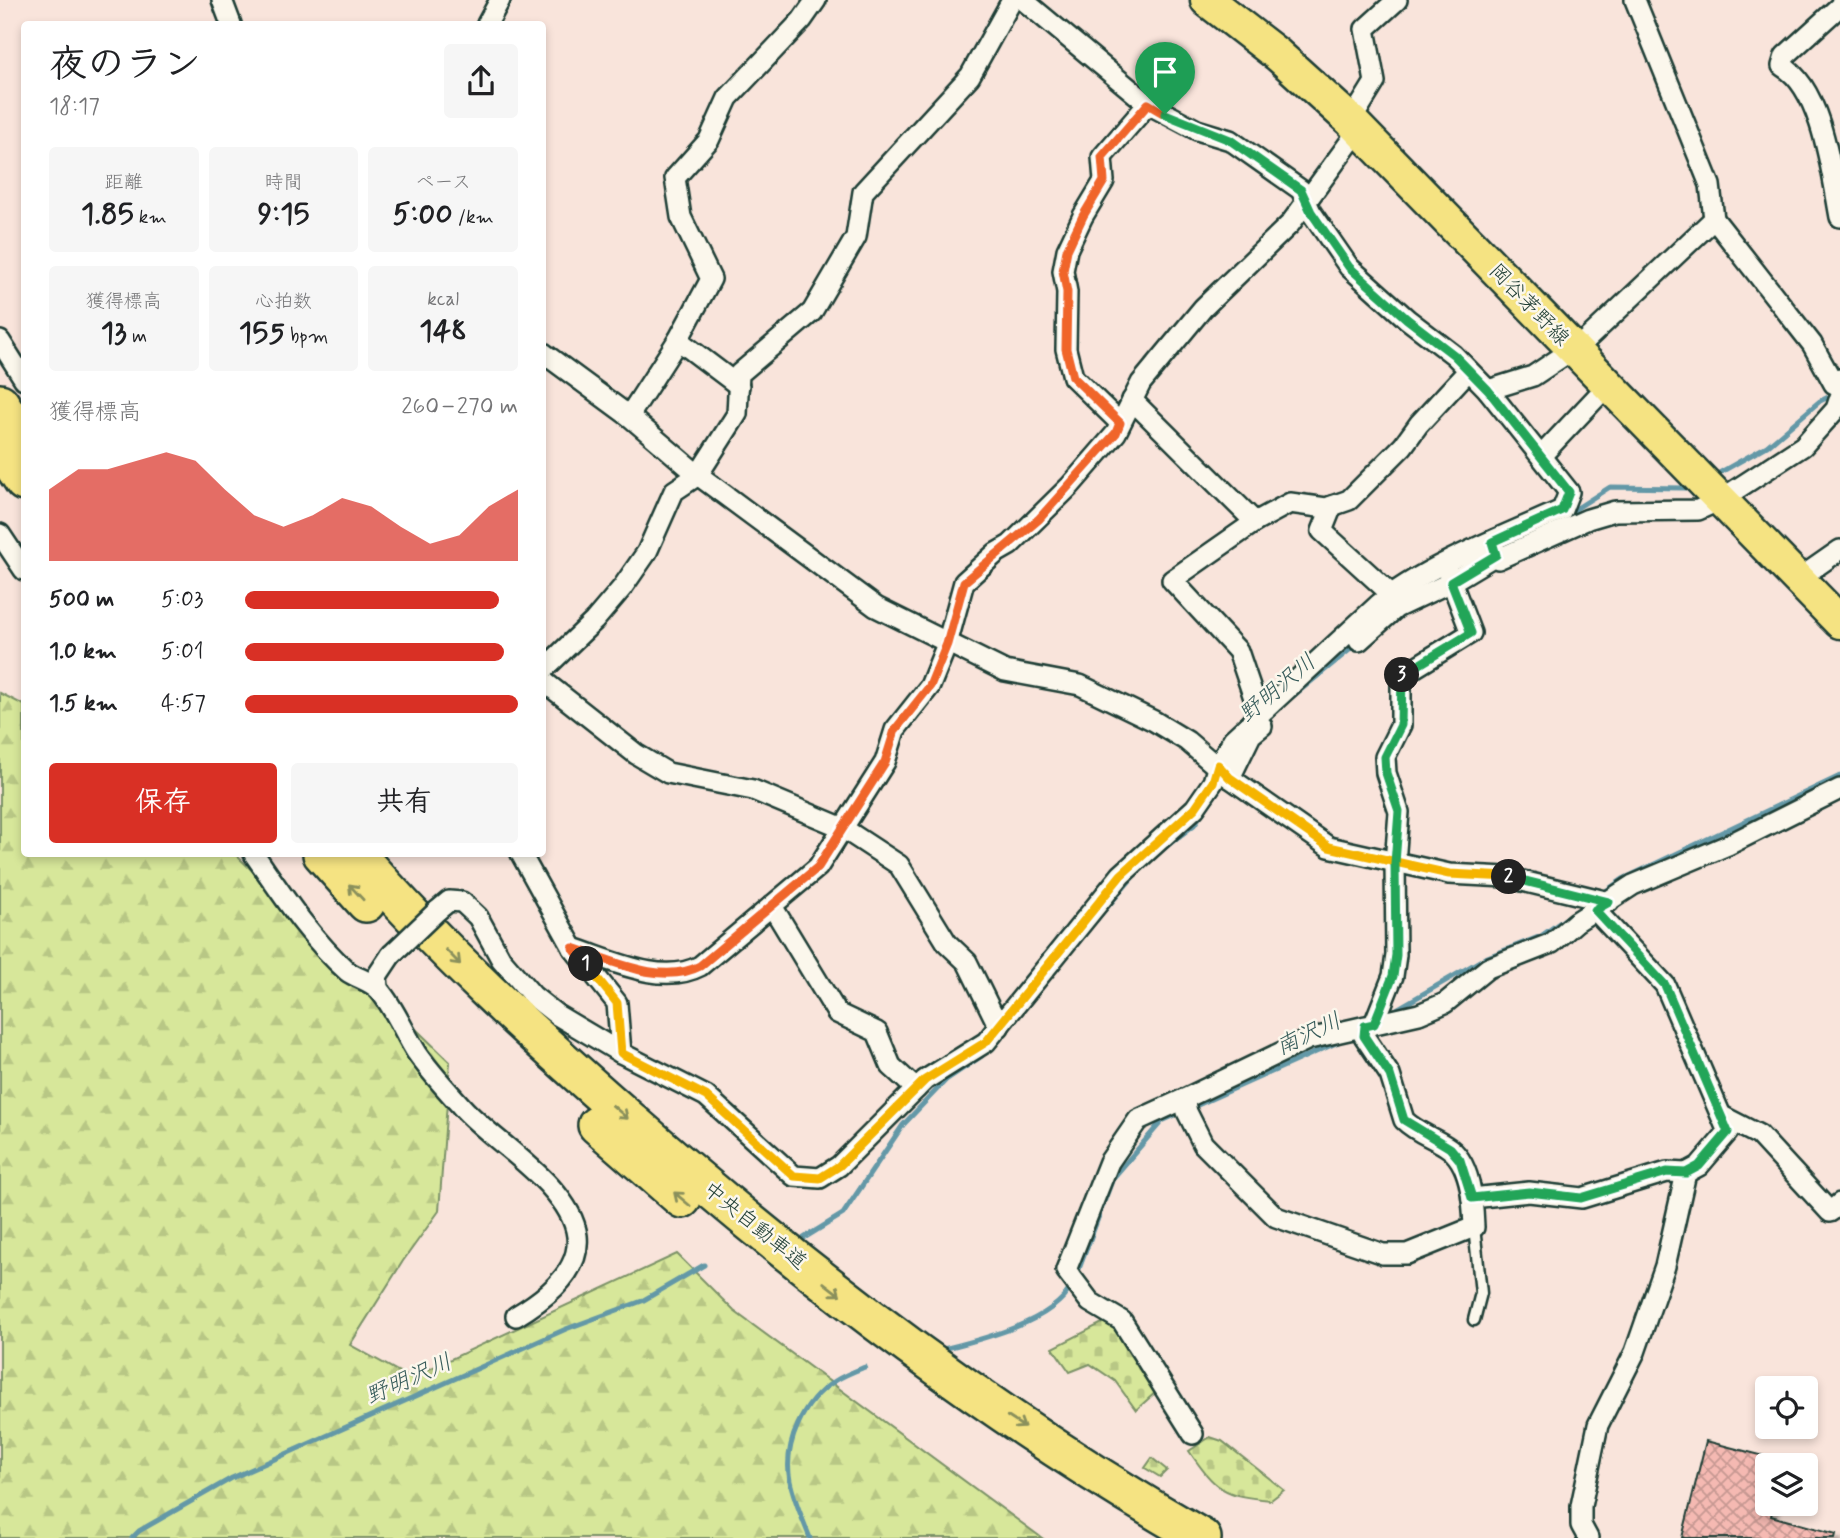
<!DOCTYPE html>
<html lang="ja">
<head>
<meta charset="utf-8">
<style>
  :root { --surface:#fff; --page:#f6f6f6; --text:#202124; --muted:#757577; --accent:#d93025 }
  body { margin:0; font-family:Mynerve,"Klee One",sans-serif; background:var(--page); color:var(--text); height:100vh; display:flex; flex-direction:column; font-size:26px; white-space:nowrap }
  * { box-sizing:border-box; margin:0 }
  p { font-size:23px; color:var(--muted) }
  .icon { flex:none; width:38px; height:38px; fill:none; stroke:currentColor; stroke-width:2; stroke-linecap:round; stroke-linejoin:round }
  .map { position:relative; flex:1; overflow:hidden }
  .sheet { position:absolute; left:21px; top:21px; width:525px; height:836px; display:flex; flex-direction:column; background:var(--surface); border-radius:7px; box-shadow:0 4px 10px #0003 }
  .sheet>* { flex:none }
  .fabs { position:absolute; left:1755px; top:1376px; display:grid; gap:14px }
  .fabs a { display:grid; place-items:center; width:63px; height:63px; border-radius:7px; background:var(--surface); box-shadow:0 4px 10px #0003; font-size:35px }
  .pin { position:absolute; display:grid; place-items:center; width:60px; height:60px; color:#fff; margin:-72px -30px; border-radius:50% 50% 50% 0; rotate:-45deg; box-shadow:0 0 7px #0007 }
  .pin .icon { rotate:45deg }
  .km { position:absolute; width:35px; height:35px; margin:-18px; border-radius:50%; background:#222; color:#fff; font-size:19px; line-height:35px; text-align:center }
  .round { display:grid; place-items:center; flex:none; width:74px; height:74px; border-radius:7px; background:var(--page) }
  .headline { display:flex; align-items:center; justify-content:space-between; height:119px; padding:0 28px }
  h1 { font-size:38px; font-weight:800; line-height:52px }
  .stats { display:grid; grid-template-columns:repeat(3,1fr); gap:10px; height:119px; padding:7px 28px }
  .stats div { display:grid; align-content:center; border-radius:7px; background:var(--page); text-align:center }
  .stats b { font-size:30px; font-weight:800 }
  .stats small { font-size:19px; font-weight:400 }
  .stats p { font-size:19px }
  .chart { height:196px; padding:14px 28px }
  .chart p { display:flex; justify-content:space-between }
  .chart svg { width:100%; height:126px; margin-top:7px; fill:var(--accent); opacity:.7 }
  .action { display:flex; gap:14px; margin-top:auto; padding:14px 28px }
  .action a { flex:1; height:80px; border-radius:7px; background:var(--accent); color:#fff; font-size:28px; font-weight:800; line-height:80px; text-align:center }
  .action a+a { background:var(--page); color:var(--text) }
  ul { padding:0 28px; list-style:none; font-size:23px }
  li { display:grid; grid-template-columns:112px 84px 1fr; align-items:center; height:52px }
  li i { height:18px; border-radius:9px; background:var(--accent) }
  .map>svg:first-child { display:block }
  .forest { fill:url(#forest-firs); stroke:#7b9267; stroke-width:2 }
  .cemetery { fill:url(#cemetery-stones); stroke:#7b9267; stroke-width:2 }
  .lines { fill:none; stroke-linecap:round; stroke-linejoin:round }
  .stream { stroke:#6398a7; stroke-width:5 }
  .building { fill:url(#building-cross-hatch); stroke:#1f3d34; stroke-width:2; filter:url(#shadow) }
  .lane-casing { stroke:#1f3d34; stroke-width:15 }
  .street-casing { stroke:#1f3d34; stroke-width:24 }
  .primary-casing { stroke:#1f3d34; stroke-width:37 }
  .highway-casing { stroke:#1f3d34; stroke-width:42 }
  .lane { stroke:#fbf7ec; stroke-width:10 }
  .street { stroke:#fbf7ec; stroke-width:19 }
  .primary { stroke:#f5e382; stroke-width:32 }
  .highway { stroke:#f5e382; stroke-width:37 }
  .street-bridge-casing { stroke:#1f3d34; stroke-width:24; stroke-linecap:butt }
  .street-bridge { stroke:#fbf7ec; stroke-width:19 }
  .oneway { stroke:#8a905b }
  .split-1-casing { stroke:#fff; stroke-width:14 }
  .split-2-casing { stroke:#fff; stroke-width:14 }
  .split-3-casing { stroke:#fff; stroke-width:14 }
  .split-4-casing { stroke:#fff; stroke-width:14 }
  .split-1 { stroke:#f0652b; stroke-width:9 }
  .split-2 { stroke:#f5b400; stroke-width:9 }
  .split-3 { stroke:#22a559; stroke-width:9 }
  .split-4 { stroke:#22a559; stroke-width:9 }
  .labels { text-anchor:middle; dominant-baseline:central; stroke-width:5; stroke-linejoin:round; paint-order:stroke }
  .street-label { font-size:21px; fill:#1f3d34; stroke:#fbf7ec }
  .water-label { font-size:23px; font-style:italic; fill:#365b5a; stroke:#fbf7ec }
</style>
</head>
<body>
<div class="map">
<svg width="1840" height="1538" viewBox="0 0 1840 1538">
  <defs>
    <pattern id="forest-firs" width="22" height="20" patternUnits="userSpaceOnUse" patternTransform="scale(1.75)"><rect width="22" height="20" fill="#d7e79a"/><path d="M5 1l3.5 6h-7zM16 11l3.5 6h-7z" fill="#b8c785"/></pattern>
    <pattern id="cemetery-stones" width="16" height="16" patternUnits="userSpaceOnUse" patternTransform="scale(1.75)"><rect width="16" height="16" fill="#d7e79a"/><path d="M2 7V4a2 2 0 0 1 4 0v3zM10 15v-3a2 2 0 0 1 4 0v3z" fill="#b8c785"/></pattern>
    <pattern id="building-cross-hatch" width="8" height="8" patternUnits="userSpaceOnUse" patternTransform="scale(1.75)"><rect width="8" height="8" fill="#f5b9b2"/><path d="M0 0l8 8M0 8l8-8" fill="none" stroke="#c69892"/></pattern>
    <filter id="shadow"><feDropShadow dx="6" dy="6" stdDeviation="2" flood-color="#0004"/></filter>
  </defs>
  <rect width="100%" height="100%" fill="#f9e4db"/>
  <filter id="ink" filterUnits="userSpaceOnUse"><feTurbulence type="fractalNoise" baseFrequency=".0143" numOctaves="2"/><feDisplacementMap in="SourceGraphic" scale="14" xChannelSelector="R" yChannelSelector="G"/><feConvolveMatrix kernelMatrix="1 2 1 2 8 2 1 2 1" color-interpolation-filters="sRGB"/></filter>
  <g filter="url(#ink)">
    <polygon class="forest" points="0,693 24,705 24,854 235,854 450,1062 439,1211 403,1261 350,1345 410,1378 677,1254 734,1311 1042,1538 0,1538"/>
    <g class="cemetery">
      <polygon points="1108,1320 1157,1391 1136,1410 1115,1381 1090,1364 1070,1372 1053,1348"/>
      <path d="M 1210,1437 L 1222,1441 L 1284,1490 L 1271,1500 C 1223,1496 1216,1490 1189,1451 Z"/>
      <polygon points="1152,1458 1167,1470 1160,1477 1145,1468"/>
    </g>
    <g class="lines">
      <g class="stream">
        <polyline points="1714,476 1767,446 1820,401 1835,394"/>
        <polyline points="1566,515 1610,487 1685,488 1691,485"/>
        <polyline points="1292,697 1358,643"/>
        <polyline points="1163,849 1194,825 1226,779"/>
        <polyline points="1600,895 1623,879 1840,776"/>
        <polyline points="1094,923 1133,877"/>
        <polyline points="1390,1013 1485,958 1541,936 1569,916"/>
        <polyline points="1191,1108 1345,1039"/>
        <polyline points="804,1238 843,1214 903,1125 946,1080 982,1056"/>
        <polyline points="1077,1274 1113,1178 1162,1121 1182,1112"/>
        <path d="M 943,1349 C 979,1340 1054,1322 1071,1286"/>
        <polyline points="132,1538 139,1531 232,1478 566,1329 642,1301 704,1265"/>
        <path d="M 810,1538 C 803,1520 794,1500 790,1481 C 783,1444 803,1401 835,1381 C 844,1375 855,1371 865,1367"/>
      </g>
    </g>
    <polygon class="building" points="1706,1441 1768,1457 1768,1503 1774,1503 1771,1516 1836,1534 1835,1538 1682,1538"/>
    <g class="lines">
      <defs>
        <polyline id="lane" points="1474,1227 1481,1293 1474,1320"/>
        <g id="street">
          <polyline points="222,0 231,24"/>
          <polyline points="1023,0 1148,104 1197,130 1230,140 1301,190 1311,212 1349,267 1407,319 1454,355 1488,390"/>
          <polyline points="1635,0 1710,185 1714,219 1812,344 1834,384 1840,379"/>
          <path d="M 1840,6 L 1785,56 L 1782,66 C 1822,88 1832,175 1840,217"/>
          <polyline points="487,24 500,0"/>
          <polyline points="678,340 739,386"/>
          <polyline points="0,341 24,379"/>
          <polyline points="542,352 629,416 698,475 876,607 1005,671 1080,685 1154,721 1187,741 1230,778 1329,847 1449,874 1506,877 1609,902"/>
          <polyline points="1132,400 1255,522 1290,503 1326,508 1349,500 1403,446 1419,424 1468,371"/>
          <polyline points="629,416 678,340 711,279 681,217 675,178 709,140 728,98 802,20 816,0"/>
          <polyline points="1120,423 1073,377 1066,349 1067,292 1063,271 1067,250 1083,216 1104,181 1102,157 1148,104"/>
          <polyline points="1542,455 1608,385"/>
          <polyline points="1332,506 1322,531 1391,594"/>
          <polyline points="1255,522 1172,580 1238,651 1254,698 1263,709"/>
          <polyline points="0,534 24,570"/>
          <polyline points="1492,542 1498,559 1588,519 1615,511 1698,510 1720,500 1803,446 1836,409 1840,397"/>
          <polyline points="1797,580 1840,550"/>
          <polyline points="1359,641 1396,608 1451,582 1496,555"/>
          <polyline points="542,671 594,621 622,588 647,552 674,491 698,475 737,414 739,374 812,312 856,237 863,192 970,76 1012,0"/>
          <polyline points="542,680 636,754 668,773 753,790 841,827 899,865 947,943 967,962 999,1027"/>
          <polyline points="1230,778 1251,735 1262,726"/>
          <path d="M 254,854 C 282,894 310,938 347,971 C 356,978 371,981 379,990 C 395,1008 404,1033 417,1053 C 430,1072 447,1090 462,1107 C 494,1143 571,1186 577,1236 C 581,1272 543,1300 516,1316"/>
          <polyline points="521,854 573,948 617,1003 621,1053"/>
          <polyline points="772,906 837,1013 877,1032 891,1066 916,1089"/>
          <path d="M 437,911 L 449,901 L 462,902 L 478,917 L 501,959 L 533,996 L 557,1015 L 621,1053 L 706,1096 L 794,1176 L 820,1178 L 839,1166 L 925,1080 L 986,1042 L 1121,875 L 1195,808 L 1213,782 L 1218,765 L 1233,739 L 1378,605 C 1420,568 1510,533 1562,510 L 1569,492 L 1488,390 L 1533,376 L 1584,342 L 1714,219"/>
          <path d="M 573,948 C 611,960 662,986 700,966 L 818,867 L 885,762 L 895,730 L 930,686 L 947,644 L 964,582 L 996,553 L 1010,545 L 1070,486 L 1116,433 L 1141,383 L 1203,308 L 1290,224 L 1352,139 L 1351,121 L 1375,82 L 1365,29 L 1397,0"/>
          <polyline points="378,988 377,976 391,955"/>
          <polyline points="1374,1024 1393,976 1396,955 1395,863 1399,812 1386,773 1385,757 1401,725 1401,676 1471,633 1445,565"/>
          <path d="M 1365,1026 L 1364,1036 L 1390,1075 L 1404,1120 C 1416,1132 1432,1137 1446,1146 C 1471,1161 1473,1201 1474,1227 L 1407,1254 L 1383,1254 L 1276,1217 L 1203,1144 L 1187,1112 L 1184,1099 L 1309,1039 L 1419,1014 L 1445,1003 L 1488,968 L 1552,943 L 1576,922 L 1633,885 L 1728,845 L 1840,789"/>
          <polyline points="1184,1099 1138,1120 1109,1162 1066,1270 1090,1302 1122,1321 1193,1434"/>
          <polyline points="1724,1117 1759,1135 1830,1212 1840,1203"/>
          <polyline points="1472,1198 1529,1192 1582,1198 1667,1172 1686,1173 1699,1166 1728,1132 1665,985 1595,910"/>
          <polyline points="1588,1538 1581,1525 1581,1506 1598,1425 1635,1352 1665,1266 1686,1173"/>
        </g>
        <polyline id="primary" points="1207,0 1278,55 1351,121 1840,622"/>
        <g id="highway">
          <polyline points="0,403 24,440"/>
          <polyline points="0,446 24,482"/>
          <polyline points="322,854 366,903"/>
          <path d="M 356,854 C 440,950 535,1037 631,1121 C 808,1277 997,1421 1202,1538"/>
          <polyline points="597,1125 682,1199"/>
        </g>
      </defs>
      <use href="#lane" class="lane-casing"/>
      <use href="#street" class="street-casing"/>
      <use href="#primary" class="primary-casing"/>
      <use href="#highway" class="highway-casing"/>
      <use href="#lane" class="lane"/>
      <use href="#street" class="street"/>
      <use href="#primary" class="primary"/>
      <use href="#highway" class="highway"/>
      <defs>
        <polyline id="street-bridge" points="391,955 437,911"/>
      </defs>
      <use href="#street-bridge" class="street-bridge-casing"/>
      <use href="#street-bridge" class="street-bridge"/>
    </g>
    <defs><path id="oneway-shaft" d="M-6 0H5M1.5-3L5.5 0L1.5 3" fill="none" stroke-width="1.6" stroke-linecap="round" stroke-linejoin="round" transform="scale(1.75)"/></defs>
    <g class="oneway">
      <use href="#oneway-shaft" transform="translate(356 892) rotate(-133)"/>
      <use href="#oneway-shaft" transform="translate(453 957) rotate(46)"/>
      <use href="#oneway-shaft" transform="translate(620 1112) rotate(41)"/>
      <use href="#oneway-shaft" transform="translate(682 1199) rotate(-140)"/>
      <use href="#oneway-shaft" transform="translate(832 1289) rotate(38)"/>
      <use href="#oneway-shaft" transform="translate(1016 1422) rotate(33)"/>
    </g>
  </g>
  <g class="lines" filter="url(#ink)">
    <defs>
      <path id="split-1" d="M 586,964 L 573,948 C 611,960 662,986 700,966 L 818,867 L 885,762 L 895,730 L 930,686 L 947,644 L 964,582 L 1039,519 L 1116,433 L 1120,423 L 1073,377 L 1066,349 L 1067,292 L 1063,271 L 1067,250 L 1083,216 L 1104,181 L 1102,157 L 1148,104 L 1165,114"/>
      <polyline id="split-2" points="586,964 617,1003 621,1053 706,1096 794,1176 820,1178 839,1166 925,1080 986,1042 1121,875 1195,808 1213,782 1218,765 1230,778 1329,847 1449,874 1509,877"/>
      <polyline id="split-3" points="1402,675 1401,725 1385,757 1386,773 1399,811 1395,863 1396,955 1393,976 1374,1024 1365,1026 1364,1036 1390,1075 1404,1120 1450,1148 1460,1160 1472,1198 1529,1192 1581,1198 1667,1172 1686,1173 1699,1166 1728,1132 1665,985 1595,910 1609,902 1509,877"/>
      <polyline id="split-4" points="1165,114 1230,140 1301,190 1311,212 1349,267 1407,319 1454,355 1488,390 1569,492 1562,510 1492,542 1496,555 1451,582 1471,633 1402,675"/>
    </defs>
    <use href="#split-1" class="split-1-casing"/>
    <use href="#split-2" class="split-2-casing"/>
    <use href="#split-3" class="split-3-casing"/>
    <use href="#split-4" class="split-4-casing"/>
    <use href="#split-1" class="split-1"/>
    <use href="#split-2" class="split-2"/>
    <use href="#split-3" class="split-3"/>
    <use href="#split-4" class="split-4"/>
  </g>
  <g class="labels">
    <g class="street-label">
      <text transform="translate(1529 305) rotate(46)">岡谷茅野線</text>
      <text transform="translate(755 1226) rotate(39)">中央自動車道</text>
    </g>
    <g class="water-label">
      <text transform="translate(1278 689) rotate(-40)">野明沢川</text>
      <text transform="translate(1309 1035) rotate(-25)">南沢川</text>
      <text transform="translate(409 1380) rotate(-24)">野明沢川</text>
    </g>
  </g>
</svg>
<div class="fabs">
<a><svg class="icon" aria-label="locate" viewBox="0 0 24 24"><circle cx="12" cy="12" r="6"/><path d="M12 2v4M12 18v4M2 12h4M18 12h4"/></svg></a>
<a><svg class="icon" aria-label="layers" viewBox="0 0 24 24"><path d="M12 4l9 5-9 5-9-5zM3 14l9 5 9-5"/></svg></a>
</div>
<div class="pin" style="left:1165px;top:114px;background:#1e9e55"><svg class="icon" aria-label="arrive" viewBox="0 0 24 24"><path d="M6 21V4h12l-3 4 3 4H6"/></svg></div>
<b class="km" style="left:586px;top:964px">1</b>
<b class="km" style="left:1509px;top:877px">2</b>
<b class="km" style="left:1402px;top:675px">3</b>
<section class="sheet">
<div class="headline"><div><h1>夜のラン</h1><p>18:17</p></div><a class="round"><svg class="icon" aria-label="share" viewBox="0 0 24 24"><path d="M12 15V3M7 8l5-5 5 5M5 13v7h14v-7"/></svg></a></div>
<div class="stats">
<div><p>距離</p><b>1.85<small> km</small></b></div>
<div><p>時間</p><b>9:15</b></div>
<div><p>ペース</p><b>5:00<small> /km</small></b></div>
</div>
<div class="stats">
<div><p>獲得標高</p><b>13<small> m</small></b></div>
<div><p>心拍数</p><b>155<small> bpm</small></b></div>
<div><p>kcal</p><b>148</b></div>
</div>
<div class="chart"><p><span>獲得標高</span>260–270 m</p>
<svg viewBox="0 0 160 44" preserveAspectRatio="none"><path d="M0 44V19L10 12L20 12L30 9L40 6L50 9L60 19L70 28L80 32L90 28L100 22L110 25L120 32L130 38L140 35L150 25L160 19V44z"/></svg>
</div>
<ul>
<li><b>500 m</b>5:03<i style="width:93%"></i></li>
<li><b>1.0 km</b>5:01<i style="width:95%"></i></li>
<li><b>1.5 km</b>4:57<i style="width:100%"></i></li>
</ul>
<div class="action"><a>保存</a><a>共有</a></div>
</section>
</div>
</body>
</html>
